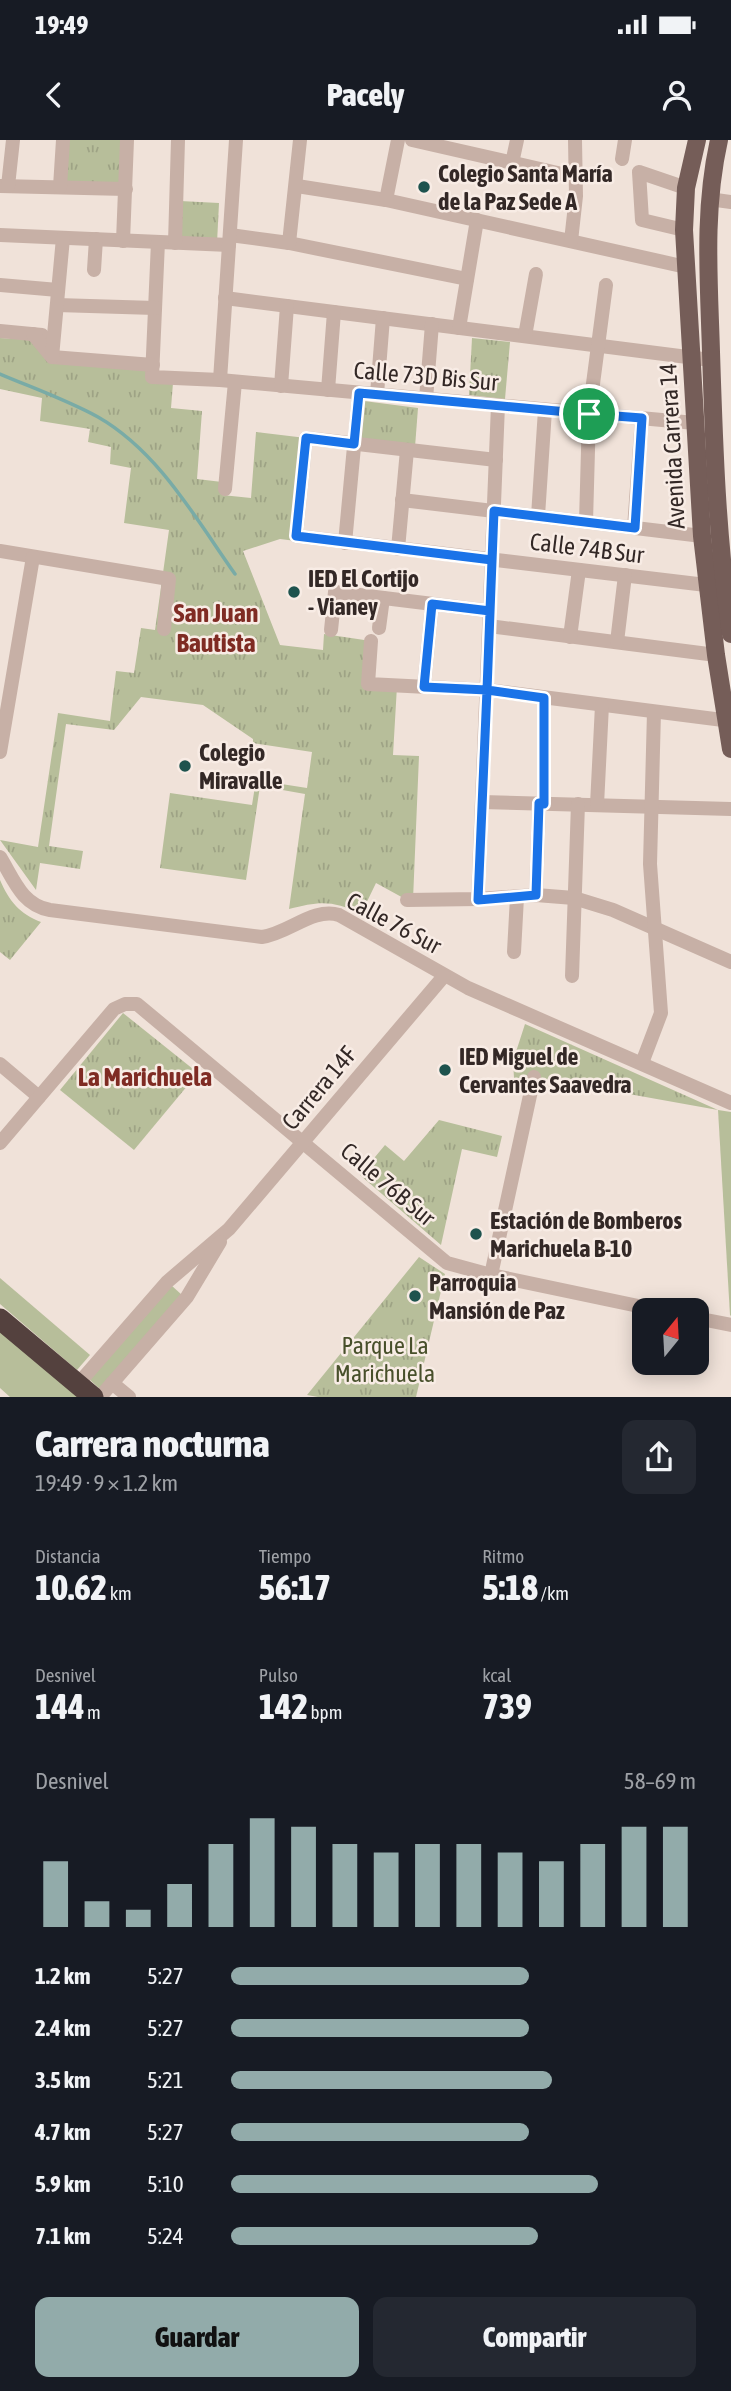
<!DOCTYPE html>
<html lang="es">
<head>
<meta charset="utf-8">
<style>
  :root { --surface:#171b24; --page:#242831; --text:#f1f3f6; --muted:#9ea1a6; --accent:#92abaa }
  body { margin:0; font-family:"Asap Condensed",sans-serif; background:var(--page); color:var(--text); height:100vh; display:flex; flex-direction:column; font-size:26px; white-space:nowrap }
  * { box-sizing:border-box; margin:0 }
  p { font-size:23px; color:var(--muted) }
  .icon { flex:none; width:38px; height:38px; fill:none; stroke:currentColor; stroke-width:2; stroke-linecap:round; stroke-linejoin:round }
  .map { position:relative; height:1257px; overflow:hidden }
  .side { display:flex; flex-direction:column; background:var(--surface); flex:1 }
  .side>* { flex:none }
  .needle { width:46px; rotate:18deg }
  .buttons { position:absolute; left:632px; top:1158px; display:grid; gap:14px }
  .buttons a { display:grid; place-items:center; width:77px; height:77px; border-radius:14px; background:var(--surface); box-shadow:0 4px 18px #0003; font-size:35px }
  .pin { position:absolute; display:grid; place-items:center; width:60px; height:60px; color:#fff; margin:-30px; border:4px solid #fff; border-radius:50%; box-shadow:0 2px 7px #0007 }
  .round { display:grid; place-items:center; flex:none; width:74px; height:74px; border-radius:14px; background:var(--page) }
  .overview { display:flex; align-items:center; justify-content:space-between; height:119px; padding:0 35px }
  h1 { font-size:38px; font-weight:800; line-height:52px }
  .stats { display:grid; grid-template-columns:repeat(3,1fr); gap:10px; height:119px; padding:7px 35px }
  .stats div { display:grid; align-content:center }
  .stats b { font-size:35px; font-weight:800 }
  .stats small { font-size:19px; font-weight:400 }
  .stats p { font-size:19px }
  .chart { height:196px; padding:14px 35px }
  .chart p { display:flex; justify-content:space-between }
  .chart svg { width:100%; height:126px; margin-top:7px; stroke:var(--accent); stroke-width:6 }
  .button { display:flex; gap:14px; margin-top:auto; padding:14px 35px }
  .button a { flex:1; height:80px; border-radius:14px; background:var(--accent); color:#111; font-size:28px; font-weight:800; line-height:80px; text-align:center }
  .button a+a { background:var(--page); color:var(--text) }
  ul { padding:0 35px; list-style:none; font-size:23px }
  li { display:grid; grid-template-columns:112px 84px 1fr; align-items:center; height:52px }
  li i { height:18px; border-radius:9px; background:var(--accent) }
  .status { display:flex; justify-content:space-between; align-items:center; height:49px; padding:0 35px; background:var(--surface); direction:ltr }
  .status svg { height:19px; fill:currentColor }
  header { display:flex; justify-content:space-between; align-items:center; height:91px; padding:0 35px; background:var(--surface); font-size:32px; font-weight:800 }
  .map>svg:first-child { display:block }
  .grass { fill:#b7be9a }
  .park { fill:url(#park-tufts) }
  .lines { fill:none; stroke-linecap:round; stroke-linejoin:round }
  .stream { stroke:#79aba6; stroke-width:3.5 }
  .minor { stroke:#c7b0a6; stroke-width:14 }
  .major { stroke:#755d58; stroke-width:18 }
  .highway { stroke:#54413e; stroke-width:21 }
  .route-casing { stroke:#fff; stroke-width:14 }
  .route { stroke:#1a73e8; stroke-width:9 }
  .poi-dot { fill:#1e534e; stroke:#f8ece5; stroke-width:2.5 }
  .labels { text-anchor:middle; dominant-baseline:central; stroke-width:5; stroke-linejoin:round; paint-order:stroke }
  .poi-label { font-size:24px; font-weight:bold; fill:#332826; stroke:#f8ece5; text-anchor:start }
  .street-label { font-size:24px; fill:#332826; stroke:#f8ece5 }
  .park-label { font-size:24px; fill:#48502b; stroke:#f8ece5 }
  .neighbourhood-label { font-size:26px; font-weight:bold; fill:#7f2b23; stroke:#f8ece5 }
</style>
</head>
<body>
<div class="status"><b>19:49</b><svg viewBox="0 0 49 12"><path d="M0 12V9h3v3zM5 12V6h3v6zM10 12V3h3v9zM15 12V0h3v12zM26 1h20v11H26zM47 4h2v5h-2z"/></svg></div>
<header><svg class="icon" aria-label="back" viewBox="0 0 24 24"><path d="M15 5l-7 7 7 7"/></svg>Pacely<svg class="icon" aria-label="person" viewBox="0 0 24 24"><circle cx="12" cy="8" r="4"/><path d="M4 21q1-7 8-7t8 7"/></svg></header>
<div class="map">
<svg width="731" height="1257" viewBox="0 0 731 1257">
  <defs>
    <pattern id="park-tufts" width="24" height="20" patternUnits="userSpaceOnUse" patternTransform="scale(1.75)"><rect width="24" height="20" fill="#b7be9a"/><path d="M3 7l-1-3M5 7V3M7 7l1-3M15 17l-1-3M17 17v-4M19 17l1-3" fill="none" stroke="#9ea385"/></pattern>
  </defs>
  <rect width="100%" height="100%" fill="#f0e2d9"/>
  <g class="grass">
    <polygon points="718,970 731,972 731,1176 730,1175"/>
    <polygon points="0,1138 90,1215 77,1230 0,1164"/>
    <polygon points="171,1145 183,1156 101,1250 89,1239"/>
    <polygon points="0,1189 81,1257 10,1257 0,1248"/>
  </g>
  <g class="park">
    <polygon points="65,0 123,0 121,45 64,43"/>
    <polygon points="180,61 219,63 217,103 178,101"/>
    <path d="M 0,198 L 34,200 L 54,220 L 148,227 L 173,243 L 171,268 L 202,271 L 197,339 L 222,342 L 222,355 L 251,358 L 256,292 L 306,298 L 296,401 L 280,399 L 243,411 L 280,505 L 323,510 L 324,494 L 371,501 L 368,544 L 397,546 L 393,615 L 419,616 L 413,760 L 407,760 L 376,743 L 361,774 C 333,760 319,761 289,769 L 305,654 L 260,646 L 246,740 L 160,728 L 170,653 L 252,665 L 256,640 L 307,648 L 312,612 L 253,603 L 253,599 L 203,565 L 141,557 L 114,590 L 66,584 L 49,706 L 83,711 L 80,729 L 40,723 L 36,750 L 0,700 L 38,707 L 58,573 L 110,581 L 116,531 L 134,533 L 141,488 L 155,490 L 169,390 L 124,383 L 131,328 L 110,324 L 111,307 L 88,302 L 90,289 L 40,281 L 42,258 L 0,249 Z"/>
    <polygon points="472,198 510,202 505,259 469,255"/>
    <polygon points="364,261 418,268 415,307 360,300"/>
    <path d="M 0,740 C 9,761 20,774 41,782 L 10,820 L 0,812 Z"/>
    <polygon points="123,873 198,933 134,1010 60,950"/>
    <polygon points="525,884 718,970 534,937 533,942 514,938 513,921"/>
    <polygon points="439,980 502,996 497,1017 462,1009 441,1105 360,1035 385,1005 404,1021"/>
    <polygon points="419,1117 445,1134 416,1257 318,1257 307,1255"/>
  </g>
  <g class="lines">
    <path class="stream" d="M 0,234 C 33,248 67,260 98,277 C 159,312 196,379 235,434"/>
    <g class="minor">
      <polyline points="412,0 575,37"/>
      <polyline points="622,19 625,0"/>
      <polyline points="512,23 517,0"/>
      <polyline points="0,46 126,49"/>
      <polyline points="8,46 13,0"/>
      <polyline points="297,46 386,60 686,127"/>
      <polyline points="60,47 63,0"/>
      <polyline points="709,59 731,62"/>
      <polyline points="386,60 398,0"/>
      <polyline points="684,90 642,80 639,32 686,48"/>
      <polyline points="0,95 229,105"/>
      <polyline points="230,95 289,103 467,139"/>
      <polyline points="123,101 127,0"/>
      <polyline points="571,101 576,56 575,0"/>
      <polyline points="158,102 152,237 220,240 695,283"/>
      <polyline points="175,103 178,0"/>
      <polyline points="289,103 300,0"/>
      <polyline points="94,130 96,99"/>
      <polyline points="0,145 58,150"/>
      <polyline points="225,158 711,220"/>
      <polyline points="57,165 155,168"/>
      <polyline points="459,188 477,80"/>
      <polyline points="0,191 42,195"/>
      <polyline points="33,194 52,217 153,225"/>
      <polyline points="525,196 536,134"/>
      <polyline points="52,217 63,98"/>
      <polyline points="220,240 236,0"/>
      <polyline points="281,246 287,166"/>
      <polyline points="328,250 334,172"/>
      <polyline points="377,254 383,178"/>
      <polyline points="426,259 432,184"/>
      <polyline points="496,320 306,298 296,396 706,445"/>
      <polyline points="225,349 235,242"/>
      <polyline points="402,360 702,396"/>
      <polyline points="538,376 545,270"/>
      <polyline points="586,382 589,274 606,145"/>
      <polyline points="634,388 642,278"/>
      <polyline points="345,403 359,253"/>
      <polyline points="398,409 407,310"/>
      <polyline points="0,411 169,439 164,489"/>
      <polyline points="489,486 716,515"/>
      <polyline points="379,488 383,458"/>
      <polyline points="331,490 335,452 490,471"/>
      <polyline points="570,497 579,430"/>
      <polyline points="371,501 368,544 487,550 731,581"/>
      <polyline points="617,502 625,435"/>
      <polyline points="424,547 432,464"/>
      <polyline points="0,612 33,417"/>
      <polyline points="482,662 731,669"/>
      <polyline points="544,664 544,558"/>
      <polyline points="597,665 602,565"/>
      <path d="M 0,717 C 14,740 22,765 50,770 L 262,797 C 288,794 313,767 339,775 L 468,848 L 731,963"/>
      <polyline points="536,755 539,663"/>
      <polyline points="478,759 498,265"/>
      <polyline points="407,760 478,759 536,755 574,758 613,770 731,822"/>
      <polyline points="514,812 517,757"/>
      <polyline points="572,836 578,664"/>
      <polyline points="642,923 661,873 650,724 654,572"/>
      <polyline points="0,924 39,957"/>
      <polyline points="0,1003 114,869 125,864 137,864 447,1123 491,1135 662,1171"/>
      <polyline points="491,1135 534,937"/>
      <polyline points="696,1178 731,1185"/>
      <polyline points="112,1243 129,1257"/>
      <polyline points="78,1244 167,1142 229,1089 444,836"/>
      <polyline points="100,1257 187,1157 220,1102"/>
    </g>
    <g class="major">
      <polyline points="697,0 686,48 684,90 702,396 716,515 731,609"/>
      <path d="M 719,0 C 703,71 709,141 711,212 C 714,307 717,401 731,494"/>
    </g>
    <polyline class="highway" points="0,1179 93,1257"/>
  </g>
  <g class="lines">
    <defs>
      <polyline id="route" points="589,274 359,253 354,304 306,298 296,396 492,420 487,550 544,558 544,664 539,663 536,755 478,760 487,550 424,547 432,464 490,471 494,371 635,388 642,278 589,274"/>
    </defs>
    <use href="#route" class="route-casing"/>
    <use href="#route" class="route"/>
  </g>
  <g class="poi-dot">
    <circle cx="424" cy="47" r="7"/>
    <circle cx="294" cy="452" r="7"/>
    <circle cx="185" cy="626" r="7"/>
    <circle cx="445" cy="930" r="7"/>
    <circle cx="476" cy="1094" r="7"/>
    <circle cx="415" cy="1156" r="7"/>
  </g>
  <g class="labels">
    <g class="poi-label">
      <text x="438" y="33">Colegio Santa María<tspan x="438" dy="28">de la Paz Sede A</tspan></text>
      <text x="308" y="438">IED El Cortijo<tspan x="308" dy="28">- Vianey</tspan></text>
      <text x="199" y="612">Colegio<tspan x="199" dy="28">Miravalle</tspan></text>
      <text x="459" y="916">IED Miguel de<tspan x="459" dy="28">Cervantes Saavedra</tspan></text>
      <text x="490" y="1080">Estación de Bomberos<tspan x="490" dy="28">Marichuela B-10</tspan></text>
      <text x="429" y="1142">Parroquia<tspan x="429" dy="28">Mansión de Paz</tspan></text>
    </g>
    <g class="street-label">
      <text transform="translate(426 236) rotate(5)">Calle 73D Bis Sur</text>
      <text transform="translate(672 306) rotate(-93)">Avenida Carrera 14</text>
      <text transform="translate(587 408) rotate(7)">Calle 74B Sur</text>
      <text transform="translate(394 783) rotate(28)">Calle 76 Sur</text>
      <text transform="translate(319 948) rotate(-50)">Carrera 14F</text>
      <text transform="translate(388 1044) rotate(40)">Calle 76B Sur</text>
    </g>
    <g class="park-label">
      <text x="385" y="1205">Parque La<tspan x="385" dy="28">Marichuela</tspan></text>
    </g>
    <g class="neighbourhood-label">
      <text x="216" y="473">San Juan<tspan x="216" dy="30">Bautista</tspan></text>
      <text x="145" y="937">La Marichuela</text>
    </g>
  </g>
</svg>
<div class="buttons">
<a><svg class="needle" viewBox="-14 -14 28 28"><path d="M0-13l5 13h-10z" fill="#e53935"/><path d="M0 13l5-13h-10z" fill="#9ea1a6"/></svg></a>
</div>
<div class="pin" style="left:589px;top:274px;background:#1e9e55"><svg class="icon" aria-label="arrive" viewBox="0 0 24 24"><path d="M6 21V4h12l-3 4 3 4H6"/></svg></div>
</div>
<section class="side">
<div class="overview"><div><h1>Carrera nocturna</h1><p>19:49 · 9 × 1.2 km</p></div><a class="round"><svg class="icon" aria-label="share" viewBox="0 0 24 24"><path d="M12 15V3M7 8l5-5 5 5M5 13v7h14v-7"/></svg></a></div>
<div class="stats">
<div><p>Distancia</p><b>10.62<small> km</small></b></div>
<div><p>Tiempo</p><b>56:17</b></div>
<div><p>Ritmo</p><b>5:18<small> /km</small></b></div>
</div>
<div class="stats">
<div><p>Desnivel</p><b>144<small> m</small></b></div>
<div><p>Pulso</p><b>142<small> bpm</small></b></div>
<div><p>kcal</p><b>739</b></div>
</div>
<div class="chart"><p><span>Desnivel</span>58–69 m</p>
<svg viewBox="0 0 160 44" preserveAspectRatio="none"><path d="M5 44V21M15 44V35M25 44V38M35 44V29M45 44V15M55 44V6M65 44V9M75 44V15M85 44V18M95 44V15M105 44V15M115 44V18M125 44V21M135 44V15M145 44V9M155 44V9"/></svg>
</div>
<ul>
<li><b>1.2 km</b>5:27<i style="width:64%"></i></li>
<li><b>2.4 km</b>5:27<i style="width:64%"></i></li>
<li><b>3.5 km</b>5:21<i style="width:69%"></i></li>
<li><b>4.7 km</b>5:27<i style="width:64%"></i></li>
<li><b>5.9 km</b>5:10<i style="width:79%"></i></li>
<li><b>7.1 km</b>5:24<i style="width:66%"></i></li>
</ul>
<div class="button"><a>Guardar</a><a>Compartir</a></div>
</section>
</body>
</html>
